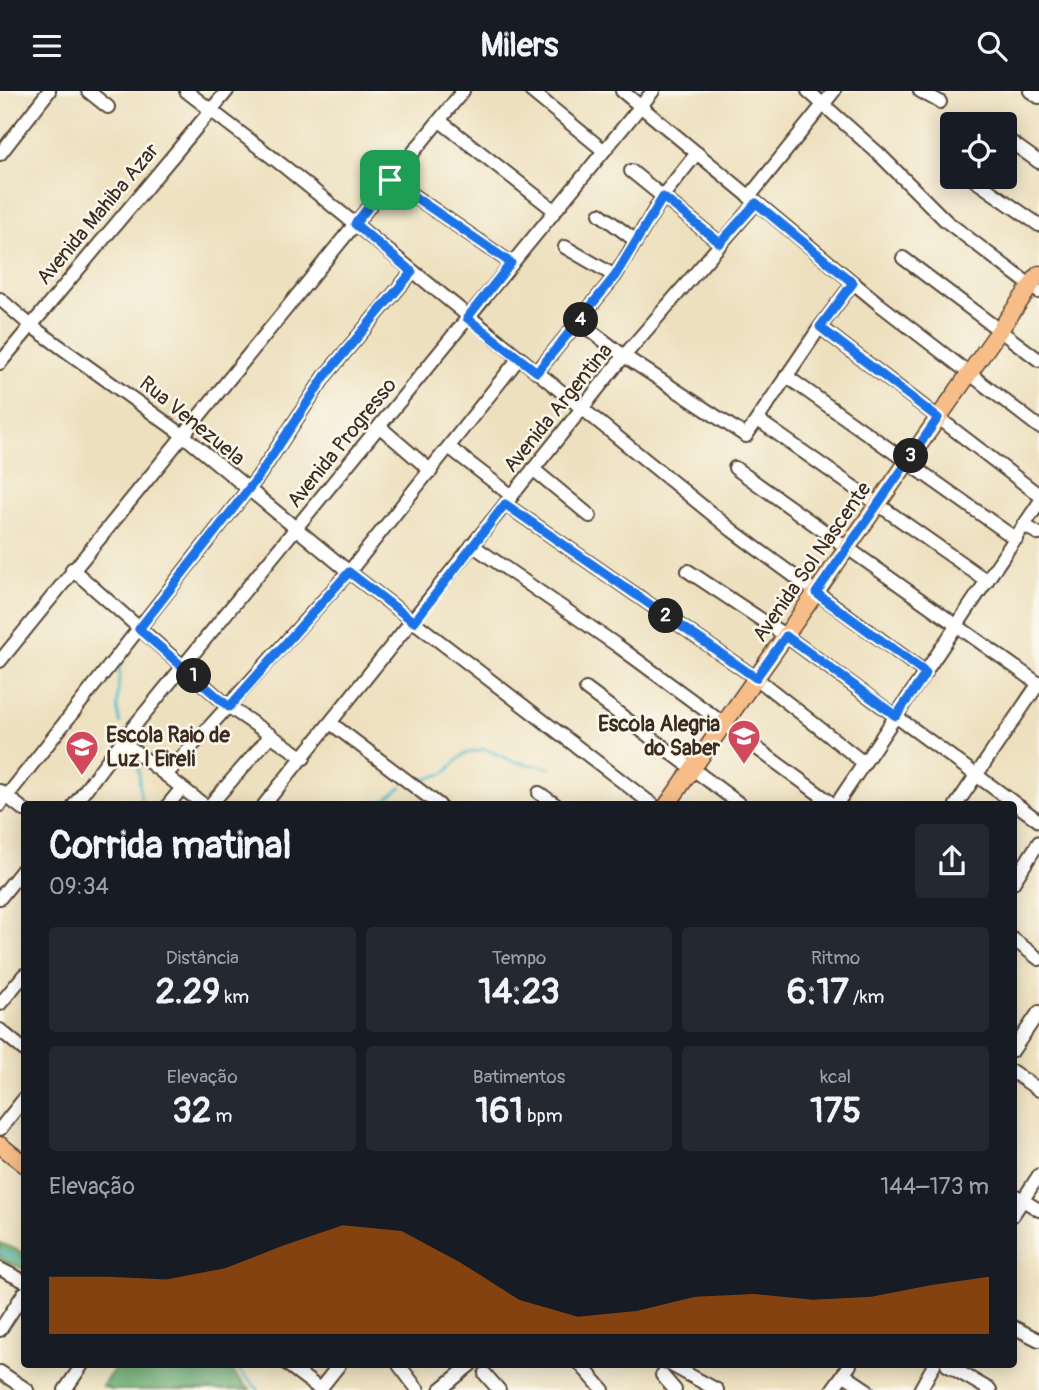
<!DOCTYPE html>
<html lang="pt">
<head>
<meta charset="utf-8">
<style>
  :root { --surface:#171b24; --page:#242831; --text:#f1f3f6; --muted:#9ea1a6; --accent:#b45309 }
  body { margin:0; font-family:Pangolin,sans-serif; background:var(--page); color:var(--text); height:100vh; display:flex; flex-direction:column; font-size:26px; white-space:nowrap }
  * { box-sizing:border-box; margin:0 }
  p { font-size:23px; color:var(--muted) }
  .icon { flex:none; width:38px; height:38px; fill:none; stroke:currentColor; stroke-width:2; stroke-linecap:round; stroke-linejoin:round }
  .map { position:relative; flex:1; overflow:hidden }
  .panel { position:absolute; left:21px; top:710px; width:996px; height:567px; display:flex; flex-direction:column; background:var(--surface); border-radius:7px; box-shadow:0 4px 18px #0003 }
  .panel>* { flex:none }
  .controls { position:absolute; left:940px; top:21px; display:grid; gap:14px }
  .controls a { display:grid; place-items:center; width:77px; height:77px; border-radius:7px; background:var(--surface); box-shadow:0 4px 18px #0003; font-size:35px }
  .pin { position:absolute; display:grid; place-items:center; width:60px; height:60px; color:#fff; margin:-30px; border-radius:14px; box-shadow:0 4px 10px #0006 }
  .km { position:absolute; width:35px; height:35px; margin:-18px; border-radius:50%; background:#222; color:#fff; font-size:19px; line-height:35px; text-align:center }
  .round { display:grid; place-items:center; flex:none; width:74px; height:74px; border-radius:7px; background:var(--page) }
  .head { display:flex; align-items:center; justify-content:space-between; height:119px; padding:0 28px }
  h1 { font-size:38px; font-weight:700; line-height:52px }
  .metrics { display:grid; grid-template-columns:repeat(3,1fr); gap:10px; height:119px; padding:7px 28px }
  .metrics div { display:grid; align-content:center; border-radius:7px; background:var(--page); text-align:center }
  .metrics b { font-size:35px; font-weight:700 }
  .metrics small { font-size:19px; font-weight:400 }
  .metrics p { font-size:19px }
  .chart { height:196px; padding:14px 28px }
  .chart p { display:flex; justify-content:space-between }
  .chart svg { width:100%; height:126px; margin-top:7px; fill:var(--accent); opacity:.7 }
  header { display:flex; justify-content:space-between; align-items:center; height:91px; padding:0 28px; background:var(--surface); font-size:32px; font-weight:700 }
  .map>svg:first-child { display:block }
  .forest { fill:#6aad72; stroke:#526c48; stroke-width:2 }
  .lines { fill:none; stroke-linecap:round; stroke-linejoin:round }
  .stream { stroke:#4bb8c5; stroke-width:2.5 }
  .minor-casing { stroke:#564536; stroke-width:16 }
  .major-casing { stroke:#564536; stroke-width:19 }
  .minor { stroke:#fff; stroke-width:12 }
  .major { stroke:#f7bd88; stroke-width:16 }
  .route-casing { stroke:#fff; stroke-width:14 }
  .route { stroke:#1a73e8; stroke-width:9 }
  .labels { text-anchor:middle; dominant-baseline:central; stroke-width:5; stroke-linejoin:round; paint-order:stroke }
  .street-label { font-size:21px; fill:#3b2a1e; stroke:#fbf7ec }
  .poi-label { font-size:21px; font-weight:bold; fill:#3b2a1e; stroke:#fbf7ec; text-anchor:end }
</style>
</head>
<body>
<header><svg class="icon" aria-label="menu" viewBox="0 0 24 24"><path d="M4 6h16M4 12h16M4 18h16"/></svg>Milers<svg class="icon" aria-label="search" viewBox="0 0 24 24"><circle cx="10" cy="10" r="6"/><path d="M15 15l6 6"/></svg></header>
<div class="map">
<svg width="1039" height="1299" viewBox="0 0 1039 1299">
  <rect width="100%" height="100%" fill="#fbf7ec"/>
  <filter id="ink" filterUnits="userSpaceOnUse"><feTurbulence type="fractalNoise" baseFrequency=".0143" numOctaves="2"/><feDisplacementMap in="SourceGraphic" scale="14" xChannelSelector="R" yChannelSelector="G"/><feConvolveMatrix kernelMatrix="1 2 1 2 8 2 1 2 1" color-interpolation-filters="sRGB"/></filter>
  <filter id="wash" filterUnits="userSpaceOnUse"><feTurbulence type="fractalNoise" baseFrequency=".00686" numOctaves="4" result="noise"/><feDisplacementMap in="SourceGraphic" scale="28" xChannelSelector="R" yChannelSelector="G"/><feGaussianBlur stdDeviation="1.57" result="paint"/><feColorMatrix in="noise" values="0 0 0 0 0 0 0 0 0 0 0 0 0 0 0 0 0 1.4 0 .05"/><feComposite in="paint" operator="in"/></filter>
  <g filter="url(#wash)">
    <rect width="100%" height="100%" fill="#ede0be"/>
    <g class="forest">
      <polygon points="0,1152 24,1162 24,1178 0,1168"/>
      <polygon points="117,1274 225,1274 250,1299 111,1299 102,1295"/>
    </g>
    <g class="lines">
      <g class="stream">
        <polyline points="120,632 117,616 120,573"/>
        <polyline points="138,667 141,714"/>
        <polyline points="418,691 445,682 464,663 485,658 515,671 551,677"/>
        <polyline points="378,714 402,696"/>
        <polyline points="0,1160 24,1171"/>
        <polyline points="233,1274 259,1299"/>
      </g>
    </g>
  </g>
  <g filter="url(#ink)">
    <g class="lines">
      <defs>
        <g id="minor">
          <polyline points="88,0 108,16"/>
          <polyline points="186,0 286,77 733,440 926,582"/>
          <polyline points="531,0 603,59"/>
          <polyline points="622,0 879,213 1039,336"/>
          <polyline points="808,0 879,63 946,130 1039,201"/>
          <polyline points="920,0 940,11"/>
          <polyline points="1030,0 1039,6"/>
          <polyline points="440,30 554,119"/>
          <polyline points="1004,46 1039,71"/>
          <polyline points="0,63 49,0"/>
          <polyline points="631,80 720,152"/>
          <polyline points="970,86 1039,134"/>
          <polyline points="391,89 511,172"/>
          <polyline points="749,106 834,0"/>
          <polyline points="600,123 636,150"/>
          <polyline points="565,156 615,185"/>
          <polyline points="903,167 1039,269"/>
          <polyline points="0,208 30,234 183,344 349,481 653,714"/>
          <polyline points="579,231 624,265 746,345 820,236 853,192"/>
          <polyline points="820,236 1039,404"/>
          <polyline points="0,272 227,0"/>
          <polyline points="537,281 615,185 665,102 697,62"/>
          <polyline points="786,285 1016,448"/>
          <polyline points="758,329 987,490"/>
          <polyline points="380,336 431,380"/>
          <polyline points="450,357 512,405"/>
          <polyline points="735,377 1039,593"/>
          <polyline points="533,378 590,425"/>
          <polyline points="505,413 756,587 864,672"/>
          <polyline points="1024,434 1039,443"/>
          <polyline points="472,454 618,555 834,714"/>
          <polyline points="72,478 229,616 304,667"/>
          <polyline points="688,480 786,545 1039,730"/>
          <polyline points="0,570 463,0"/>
          <polyline points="586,598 741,714"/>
          <polyline points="332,633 439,714"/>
          <polyline points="122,650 204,714"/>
          <polyline points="166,684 349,481 519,267"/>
          <polyline points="0,700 24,719"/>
          <polyline points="539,702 556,714"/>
          <polyline points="0,714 258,386 325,285 412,181"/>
          <polyline points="74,714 122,650 653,0"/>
          <polyline points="168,714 182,697"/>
          <polyline points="210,714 271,644"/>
          <polyline points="264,714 624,265 756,112"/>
          <polyline points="836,714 1039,412"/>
          <polyline points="956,714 1039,592"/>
          <polyline points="1013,792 1039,751"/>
          <polyline points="0,807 24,777"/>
          <polyline points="1013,848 1039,868"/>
          <polyline points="0,913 24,884"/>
          <polyline points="0,939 24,959"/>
          <polyline points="1013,959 1039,921"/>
          <polyline points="1013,981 1039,999"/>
          <polyline points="0,1038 24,1008"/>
          <polyline points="1013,1103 1039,1119"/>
          <polyline points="1013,1124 1039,1084"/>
          <polyline points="0,1178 24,1190"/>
          <polyline points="1013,1236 1039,1249"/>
          <polyline points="0,1239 24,1202"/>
          <polyline points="288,1274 321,1299"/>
          <polyline points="399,1274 418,1299"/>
          <polyline points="581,1274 603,1299"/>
          <polyline points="671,1274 717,1299"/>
          <polyline points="947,1274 990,1299"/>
          <polyline points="0,1281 27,1299"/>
          <polyline points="485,1283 499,1299"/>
          <polyline points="843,1283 867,1299"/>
          <polyline points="662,1284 675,1299"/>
          <polyline points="320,1298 339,1274"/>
          <polyline points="65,1299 82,1274"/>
          <polyline points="440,1299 470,1274"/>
          <polyline points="832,1299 850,1274"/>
          <polyline points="920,1299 934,1274"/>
        </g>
        <g id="major">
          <polyline points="667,714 1039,183"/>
          <polyline points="0,1054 24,1073"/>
        </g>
      </defs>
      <use href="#minor" class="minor-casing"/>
      <use href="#major" class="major-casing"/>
      <use href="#minor" class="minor"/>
      <use href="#major" class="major"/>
    </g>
  </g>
  <g class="lines" filter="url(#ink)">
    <defs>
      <polygon id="route" points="390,89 511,172 467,227 537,281 615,185 663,106 720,152 756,112 853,192 820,236 938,327 816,502 926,582 896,625 786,545 756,587 505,413 414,531 349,481 229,616 139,538 258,386 325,285 412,181 355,133"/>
    </defs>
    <use href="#route" class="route-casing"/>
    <use href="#route" class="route"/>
  </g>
  <defs>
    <symbol id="school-pin" viewBox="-11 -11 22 30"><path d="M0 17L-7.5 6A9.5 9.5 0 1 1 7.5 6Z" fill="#d1495b" stroke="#fbf7ec"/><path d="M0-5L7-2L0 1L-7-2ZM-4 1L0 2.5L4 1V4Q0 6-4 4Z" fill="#fff"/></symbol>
  </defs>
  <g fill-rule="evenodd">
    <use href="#school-pin" x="725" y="626" width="38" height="52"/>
    <use href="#school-pin" x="63" y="637" width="38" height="52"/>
  </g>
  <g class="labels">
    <g class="street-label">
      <text transform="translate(98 123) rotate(-50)">Avenida Mahiba Azar</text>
      <text transform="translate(558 317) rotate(-51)">Avenida Argentina</text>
      <text transform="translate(192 330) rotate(39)">Rua Venezuela</text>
      <text transform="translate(342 352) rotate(-51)">Avenida Progresso</text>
      <text transform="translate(812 471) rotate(-55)">Avenida Sol Nascente</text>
    </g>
    <g class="poi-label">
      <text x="720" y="633">Escola Alegria<tspan x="720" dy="24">do Saber</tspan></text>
      <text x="106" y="644" text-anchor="start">Escola Raio de<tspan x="106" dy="24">Luz I Eireli</tspan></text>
    </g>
  </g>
</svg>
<div class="controls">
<a><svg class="icon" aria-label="locate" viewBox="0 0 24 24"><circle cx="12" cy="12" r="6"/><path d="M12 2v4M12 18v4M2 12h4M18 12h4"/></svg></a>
</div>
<div class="pin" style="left:390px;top:89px;background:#1e9e55"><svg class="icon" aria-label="arrive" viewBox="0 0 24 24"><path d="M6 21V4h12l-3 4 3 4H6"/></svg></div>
<b class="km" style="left:194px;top:585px">1</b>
<b class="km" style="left:666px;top:525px">2</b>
<b class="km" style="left:911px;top:365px">3</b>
<b class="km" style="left:581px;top:229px">4</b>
<section class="panel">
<div class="head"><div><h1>Corrida matinal</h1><p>09:34</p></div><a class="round"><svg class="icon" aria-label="share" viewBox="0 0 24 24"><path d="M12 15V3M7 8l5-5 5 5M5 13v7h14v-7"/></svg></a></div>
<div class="metrics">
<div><p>Distância</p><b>2.29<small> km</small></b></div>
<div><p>Tempo</p><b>14:23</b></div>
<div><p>Ritmo</p><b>6:17<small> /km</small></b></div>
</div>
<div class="metrics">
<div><p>Elevação</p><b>32<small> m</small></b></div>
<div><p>Batimentos</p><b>161<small> bpm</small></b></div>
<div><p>kcal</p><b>175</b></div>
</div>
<div class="chart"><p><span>Elevação</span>144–173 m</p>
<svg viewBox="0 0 160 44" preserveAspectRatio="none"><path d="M0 44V24L10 24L20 25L30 21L40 13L50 6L60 8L70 19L80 32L90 38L100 36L110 31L120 30L130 32L140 31L150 27L160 24V44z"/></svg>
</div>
</section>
</div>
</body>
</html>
